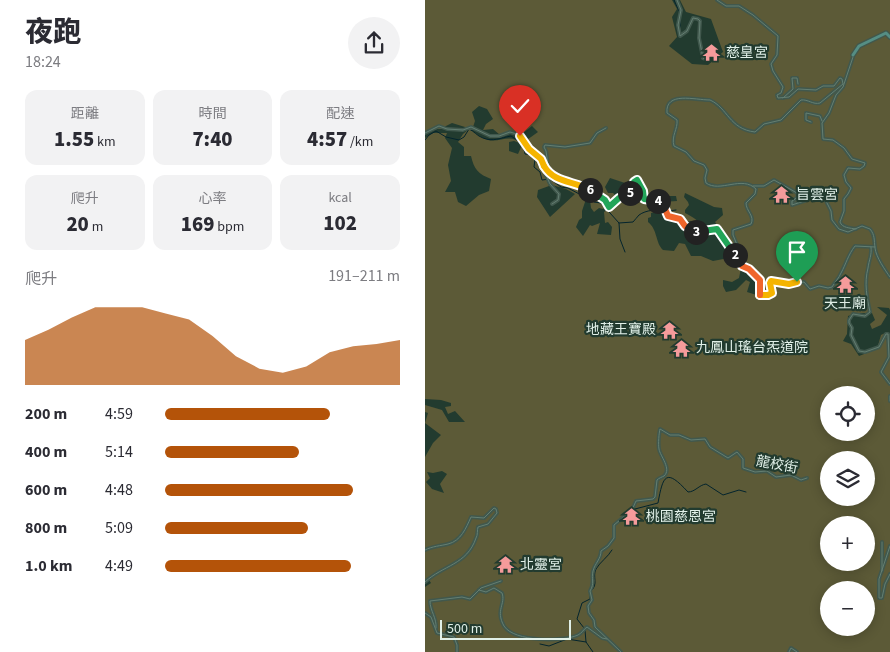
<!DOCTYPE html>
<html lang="zh-TW">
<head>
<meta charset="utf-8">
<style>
  :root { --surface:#fff; --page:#f2f2f3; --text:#2b2b33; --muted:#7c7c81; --accent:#b45309 }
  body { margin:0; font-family:"Source Sans 3","Noto Sans TC",sans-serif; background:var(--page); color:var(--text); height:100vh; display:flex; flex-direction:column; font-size:19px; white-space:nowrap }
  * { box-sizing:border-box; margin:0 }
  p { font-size:16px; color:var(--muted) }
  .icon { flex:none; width:28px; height:28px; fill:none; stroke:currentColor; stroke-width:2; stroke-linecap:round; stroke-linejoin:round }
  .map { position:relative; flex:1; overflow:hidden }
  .sheet { display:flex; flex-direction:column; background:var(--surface); width:425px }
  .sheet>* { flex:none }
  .tools { position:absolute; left:395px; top:386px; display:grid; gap:10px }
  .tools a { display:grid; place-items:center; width:55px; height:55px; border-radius:50%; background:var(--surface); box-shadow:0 2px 12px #0003; font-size:25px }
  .scale { position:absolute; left:15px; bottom:12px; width:131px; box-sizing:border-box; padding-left:5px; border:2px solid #e1f0e8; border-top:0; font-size:14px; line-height:18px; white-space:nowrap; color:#e1f0e8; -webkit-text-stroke:4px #223b2f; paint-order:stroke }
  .pin { position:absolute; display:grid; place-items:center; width:42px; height:42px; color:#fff; margin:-51px -21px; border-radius:50% 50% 50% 0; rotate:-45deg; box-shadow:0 0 5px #0007 }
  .pin .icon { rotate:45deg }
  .km { position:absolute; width:25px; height:25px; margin:-12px; border-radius:50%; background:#222; color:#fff; font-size:14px; line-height:25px; text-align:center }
  .round { display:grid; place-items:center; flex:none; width:52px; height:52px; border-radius:26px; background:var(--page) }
  .overview { display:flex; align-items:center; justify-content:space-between; height:85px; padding:0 25px }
  h1 { font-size:28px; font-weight:800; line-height:38px }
  .metrics { display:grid; grid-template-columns:repeat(3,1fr); gap:8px; height:85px; padding:5px 25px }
  .metrics div { display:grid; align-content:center; border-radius:12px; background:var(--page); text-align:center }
  .metrics b { font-size:21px; font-weight:800 }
  .metrics small { font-size:14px; font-weight:400 }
  .metrics p { font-size:14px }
  .chart { height:140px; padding:10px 25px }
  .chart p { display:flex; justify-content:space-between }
  .chart svg { width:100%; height:90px; margin-top:5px; fill:var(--accent); opacity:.7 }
  ul { padding:0 25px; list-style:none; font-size:16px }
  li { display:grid; grid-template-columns:80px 60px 1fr; align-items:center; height:38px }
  li i { height:12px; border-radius:6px; background:var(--accent) }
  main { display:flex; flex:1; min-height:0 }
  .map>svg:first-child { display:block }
  .green { fill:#5c5a37; fill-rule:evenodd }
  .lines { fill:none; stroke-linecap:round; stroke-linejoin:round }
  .stream { stroke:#03242d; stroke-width:1 }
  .street-casing { stroke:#41584d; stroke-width:4 }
  .secondary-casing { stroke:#41584d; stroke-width:5.5 }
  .street { stroke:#647f72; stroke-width:1 }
  .secondary { stroke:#558e84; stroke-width:3 }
  .split-1-casing { stroke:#fff; stroke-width:10 }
  .split-2-casing { stroke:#fff; stroke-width:10 }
  .split-3-casing { stroke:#fff; stroke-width:10 }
  .split-4-casing { stroke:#fff; stroke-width:10 }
  .split-5-casing { stroke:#fff; stroke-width:10 }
  .split-6-casing { stroke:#fff; stroke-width:10 }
  .split-7-casing { stroke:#fff; stroke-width:10 }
  .split-8-casing { stroke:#fff; stroke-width:10 }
  .split-1 { stroke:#f5b400; stroke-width:6 }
  .split-2 { stroke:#f0652b; stroke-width:6 }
  .split-3 { stroke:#22a559; stroke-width:6 }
  .split-4 { stroke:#f0652b; stroke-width:6 }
  .split-5 { stroke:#22a559; stroke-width:6 }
  .split-6 { stroke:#22a559; stroke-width:6 }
  .split-7 { stroke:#f5b400; stroke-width:6 }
  .split-8 { stroke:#f5b400; stroke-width:6 }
  .labels { text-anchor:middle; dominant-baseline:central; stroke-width:4.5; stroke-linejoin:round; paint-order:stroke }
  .poi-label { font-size:14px; fill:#e1f0e8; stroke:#223b2f; text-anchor:start }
  .street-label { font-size:14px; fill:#e1f0e8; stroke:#223b2f }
</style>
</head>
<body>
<main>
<section class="sheet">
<div class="overview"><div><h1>夜跑</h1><p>18:24</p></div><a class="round"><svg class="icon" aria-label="share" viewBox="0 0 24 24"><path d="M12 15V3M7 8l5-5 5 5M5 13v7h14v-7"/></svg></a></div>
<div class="metrics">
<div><p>距離</p><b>1.55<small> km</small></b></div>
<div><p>時間</p><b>7:40</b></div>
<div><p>配速</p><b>4:57<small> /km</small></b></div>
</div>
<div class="metrics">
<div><p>爬升</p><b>20<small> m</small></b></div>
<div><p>心率</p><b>169<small> bpm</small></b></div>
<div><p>kcal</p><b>102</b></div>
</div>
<div class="chart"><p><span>爬升</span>191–211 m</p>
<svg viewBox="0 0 160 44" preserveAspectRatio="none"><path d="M0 44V22L10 17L20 11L30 6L40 6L50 6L60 9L70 12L80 20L90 30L100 36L110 38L120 35L130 28L140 25L150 24L160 22V44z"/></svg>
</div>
<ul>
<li><b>200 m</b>4:59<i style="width:70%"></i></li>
<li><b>400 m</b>5:14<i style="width:57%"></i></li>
<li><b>600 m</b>4:48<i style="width:80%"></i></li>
<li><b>800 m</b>5:09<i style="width:61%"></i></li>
<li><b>1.0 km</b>4:49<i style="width:79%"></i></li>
</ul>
</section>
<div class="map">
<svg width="465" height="652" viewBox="0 0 465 652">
  <rect width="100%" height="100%" fill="#223b2f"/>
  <path class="green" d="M 0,0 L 247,0 L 252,9 L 247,17 L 252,37 L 244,46 L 267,64 L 283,65 L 298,52 L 286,19 L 261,12 L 255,0 L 465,0 L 465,310 L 464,308 L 452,307 L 462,315 L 456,325 L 447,329 L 445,324 L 450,320 L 447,313 L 432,313 L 423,316 L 422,334 L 418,341 L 426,344 L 434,356 L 452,349 L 456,335 L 460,333 L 465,354 L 465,652 L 0,652 L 0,587 L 6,583 L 4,580 L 0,582 L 0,457 L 8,443 L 16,435 L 0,423 L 3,413 L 0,412 L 0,405 L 17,410 L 24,422 L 40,422 L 30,411 L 23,414 L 20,407 L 26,406 L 26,403 L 16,400 L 0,399 L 0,138 L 8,133 L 22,133 L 20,138 L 27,148 L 23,165 L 26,181 L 20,192 L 30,192 L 33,202 L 41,206 L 54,195 L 64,191 L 66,179 C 53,174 49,169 46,156 L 39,156 L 39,147 L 33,142 L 38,134 L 44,129 C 50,132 56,138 63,140 C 75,143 85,133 95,143 L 89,141 L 84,142 L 84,151 L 93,154 L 97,145 L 113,160 L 124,186 L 113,190 L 112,197 L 125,217 L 150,194 L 141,189 L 127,185 L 123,177 L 165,193 L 166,198 L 179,203 L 182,207 L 178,209 L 174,208 L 169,212 L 166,208 L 165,200 L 161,199 L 157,211 L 157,218 L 154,220 L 151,227 L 158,236 L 165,225 L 167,226 L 175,223 L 172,234 L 186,235 L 187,227 L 183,222 L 180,223 L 179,212 L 209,193 L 210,183 L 212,183 L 218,200 L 226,201 L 228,204 L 232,206 L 236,202 L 239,207 L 239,210 L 226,213 L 226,217 L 223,218 L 223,222 C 233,230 230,242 238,250 L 249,251 L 254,243 L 260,244 L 266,256 L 276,256 L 288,261 L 309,257 L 316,268 L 314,278 L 307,282 L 298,280 L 298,286 L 301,292 L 311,290 L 321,280 L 325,282 L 322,292 L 335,296 L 335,279 L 325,269 L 322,263 L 320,266 L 290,222 L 298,215 L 297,208 L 289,207 L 260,193 L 259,197 L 263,202 L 264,205 L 260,210 L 260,213 C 268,217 276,222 280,230 L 271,231 L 264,228 L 264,226 L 269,225 L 269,223 L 266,221 L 260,222 L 256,217 L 245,216 L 238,202 L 252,201 L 251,196 L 240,196 L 220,199 L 218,196 L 218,189 L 213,179 L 209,178 L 200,183 L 185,178 L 180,187 L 183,193 L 188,193 L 193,198 L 187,205 L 162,186 L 128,176 L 119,165 L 117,159 L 99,142 L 113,132 L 107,126 L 93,137 L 87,133 L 75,135 L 68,129 L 58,130 L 61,124 L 68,119 L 62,109 L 54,106 L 47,112 L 50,121 L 48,127 L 40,127 L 27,123 L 19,127 L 30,129 L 12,129 L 0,133 ZM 404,395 L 441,395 L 441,432 L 404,432 ZM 404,460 L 441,460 L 441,498 L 404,498 ZM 17,471 L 22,474 L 15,484 L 19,493 L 7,489 L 1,482 L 5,478 L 2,472 L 8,473 ZM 404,525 L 441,525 L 441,562 L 404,562 ZM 404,590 L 441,590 L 441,628 L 404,628 Z"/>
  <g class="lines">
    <g class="stream">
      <polyline points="249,0 255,13"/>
      <polyline points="255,27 255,17"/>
      <path d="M 0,140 L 4,135 L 11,131 L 21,137 L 34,140 L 39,137 L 44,129 C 49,131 52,136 58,138 C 68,142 75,138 86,136 L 98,144 L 100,154 L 108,155 L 110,159 L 109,167 L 115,172 L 117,180 L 125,179 L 136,187 L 143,188 L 158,196 L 165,197 L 169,202 L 176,203 L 194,223 L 195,239 L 200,252"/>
      <polyline points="243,211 251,210"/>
      <path d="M 194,223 L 208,222 C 210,220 212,217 214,215 C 221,210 232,209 240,211"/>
      <path d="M 210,509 L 233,503 C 238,475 241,468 263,492 C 270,492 274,485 281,484 L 298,495 L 314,490 L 321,492"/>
      <path d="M 166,591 C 174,584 167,577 171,569 C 175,562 183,557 187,550"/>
      <polyline points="159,628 152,619 157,603 165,599 165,593"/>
      <polyline points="160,630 161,642 168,652"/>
      <polyline points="115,644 124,646 142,639 161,642"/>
    </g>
    <defs>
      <g id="street">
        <polyline points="252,0 256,10 253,25 255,36 262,31 268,18 273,19 275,21 274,38 278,58 281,59"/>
        <polyline points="292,0 301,6 314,6 328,15 353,36 352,55 346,64 348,71 358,87 356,93 352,95 353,98 364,97 373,89 391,90 398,86 409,86 415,78 417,79 418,84"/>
        <path d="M 428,57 L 418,87 L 411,95 L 404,113 L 397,123 L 398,139 L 408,140 L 419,148 L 427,159 L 440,163 L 439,166 L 435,169 L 423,168 L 419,175 L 421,182 L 426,188 L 423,194 L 419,199 L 419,211 L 415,222 C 417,228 425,228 431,229"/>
        <polyline points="358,98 368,89 367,78 372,78 373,84"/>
        <polyline points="386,122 381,120 381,113 395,116 397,121"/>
        <path d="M 0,133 L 14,126 L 22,129 L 38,130 L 46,127 L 65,136 L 74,136 L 85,132 L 92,134 L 104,149 L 116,159 L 126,175 L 168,191 L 180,200 L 185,207 L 194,198 L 206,192 L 210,188 L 209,181 L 212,180 L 218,191 L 219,199 L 229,200 L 238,204 L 243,216 L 255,219 C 265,238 277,228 292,229 L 317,266 C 323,268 336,277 336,284 C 336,287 334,290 334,293 L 335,295 L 347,293 L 345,283 L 348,281 L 364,284 L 379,282 L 385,289 L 394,286 L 403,288 L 407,287 C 410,282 414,278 416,273 C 421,264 423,255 430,246 L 450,247"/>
        <polyline points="116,161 117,166 125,184 134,194 133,200 127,204"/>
        <polyline points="124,172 121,151 119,147 120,145 140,147 165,143 172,133 181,128"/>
        <path d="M 328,186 L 339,186 L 349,180 L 372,193 L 373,197 L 367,201 L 367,205 L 382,200 L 394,191 L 400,191 L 399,197 L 406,211 L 407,220 L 414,229 L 423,232 L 437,226 L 445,229 C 450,235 449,240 450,248 C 451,257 460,270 465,277"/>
        <path d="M 446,247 C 447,255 444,260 443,268 C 439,283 442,298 445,312 L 440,316 L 428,314 L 424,320 L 424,323 L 427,328 L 426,335 L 434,351 L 440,352 L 454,347 L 461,334 L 463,334 L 464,357 L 456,372 L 465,384"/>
        <path d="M 321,267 L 308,235 L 308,230 L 326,224 C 330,216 321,211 321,203 L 330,194 L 331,189 C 317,175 295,193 281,183 L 280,178 L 282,170 L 279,165 L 269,161 L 261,152 L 249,146 C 246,136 253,129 252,120 L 242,113 C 240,91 270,100 285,100 C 303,108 304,129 330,132 L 339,124 L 356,120 L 376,100 C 383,99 388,105 395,103 L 418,84"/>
        <polyline points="465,401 465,396"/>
        <polyline points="465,546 454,579 454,598 457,598 460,584 465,574"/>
        <path d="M 0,550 C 8,546 15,546 23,544 C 36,541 41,528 46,517 L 59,518 L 69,508 L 71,509 L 72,513 L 63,524 L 53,527 C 52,530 53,535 51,538 C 42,565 18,565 0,582"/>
        <polyline points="457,571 457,542"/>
        <path d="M 54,590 L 61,592 L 69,588 L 77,593 C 81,604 70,610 79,626 C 89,642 138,642 153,635 C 157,633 159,629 162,627 L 177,638 L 182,639"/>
        <polyline points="0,613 6,617 12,633 29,637 32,645 32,652"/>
        <path d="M 11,628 C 12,618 5,611 5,601 L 37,597 L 45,599 L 56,588 L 76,581"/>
        <path d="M 196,652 L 170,627 L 169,620 L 164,613 L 163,606 L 167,600 L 165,591 C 170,583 166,579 168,571 C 170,563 176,559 176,551 L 183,546 L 189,538 L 189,525 L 207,510 L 211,501 L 228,499 L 230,497 L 232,480 C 234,478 237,477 239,476 C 247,469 235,456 234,449 C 233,444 234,433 235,429 L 245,435 L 254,435 L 266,440 L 280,439 L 285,447 L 303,458 L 312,452 L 318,459 L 318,468 L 330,472 L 342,471 L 351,477 L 366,475 L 376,480 L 382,478"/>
        <polyline points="364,652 366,648 372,652"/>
      </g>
      <polyline id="secondary" points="428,55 434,46 461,33 465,37"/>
    </defs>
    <use href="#street" class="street-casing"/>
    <use href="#secondary" class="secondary-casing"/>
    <use href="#street" class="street"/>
    <use href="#secondary" class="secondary"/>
  </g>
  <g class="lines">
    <defs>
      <polyline id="split-1" points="335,295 343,295 347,293 345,283 346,281 364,284 372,282"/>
      <polyline id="split-2" points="310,255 317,266 324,269 335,280 335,295"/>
      <polyline id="split-3" points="271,232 292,229 310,255"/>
      <polyline id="split-4" points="233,201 238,204 243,216 255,219 260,226 271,232"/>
      <polyline id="split-5" points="205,193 209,190 209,182 212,180 218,191 219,199 233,201"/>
      <polyline id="split-6" points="165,190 180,200 184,207 194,198 205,193"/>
      <path id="split-7" d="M 119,166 C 129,183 149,181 165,190"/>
      <polyline id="split-8" points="95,136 104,149 116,159 119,166"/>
    </defs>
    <use href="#split-1" class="split-1-casing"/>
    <use href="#split-2" class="split-2-casing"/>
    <use href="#split-3" class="split-3-casing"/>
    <use href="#split-4" class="split-4-casing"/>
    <use href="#split-5" class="split-5-casing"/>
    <use href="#split-6" class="split-6-casing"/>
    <use href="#split-7" class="split-7-casing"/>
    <use href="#split-8" class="split-8-casing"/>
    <use href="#split-1" class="split-1"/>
    <use href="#split-2" class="split-2"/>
    <use href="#split-3" class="split-3"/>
    <use href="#split-4" class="split-4"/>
    <use href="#split-5" class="split-5"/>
    <use href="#split-6" class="split-6"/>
    <use href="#split-7" class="split-7"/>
    <use href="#split-8" class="split-8"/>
  </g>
  <defs>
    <symbol id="temple-bare" viewBox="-9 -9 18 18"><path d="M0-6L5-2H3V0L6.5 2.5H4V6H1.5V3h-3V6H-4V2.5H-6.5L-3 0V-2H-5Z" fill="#f59b9b" stroke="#223b2f" stroke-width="2.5" paint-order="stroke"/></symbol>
  </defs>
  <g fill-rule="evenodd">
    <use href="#temple-bare" x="274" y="40" width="25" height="25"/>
    <use href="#temple-bare" x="344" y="182" width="25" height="25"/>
    <use href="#temple-bare" x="408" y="272" width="25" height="25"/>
    <use href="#temple-bare" x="232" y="318" width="25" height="25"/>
    <use href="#temple-bare" x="244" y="336" width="25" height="25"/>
    <use href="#temple-bare" x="194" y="504" width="25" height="25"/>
    <use href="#temple-bare" x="68" y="552" width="25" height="25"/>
  </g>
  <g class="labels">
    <g class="poi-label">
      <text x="301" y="53">慈皇宮</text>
      <text x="371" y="195">旨雲宮</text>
      <text x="420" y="304" text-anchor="middle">天王廟</text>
      <text x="231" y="330" text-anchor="end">地藏王寶殿</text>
      <text x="271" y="348">九鳳山瑤台炁道院</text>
      <text x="221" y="517">桃園慈恩宮</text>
      <text x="95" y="565">北靈宮</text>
    </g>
    <g class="street-label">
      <text transform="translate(352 465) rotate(11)">龍校街</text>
    </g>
  </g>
</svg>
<div class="tools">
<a><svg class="icon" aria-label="locate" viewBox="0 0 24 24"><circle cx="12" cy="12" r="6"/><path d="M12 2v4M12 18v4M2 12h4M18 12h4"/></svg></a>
<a><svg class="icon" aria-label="layers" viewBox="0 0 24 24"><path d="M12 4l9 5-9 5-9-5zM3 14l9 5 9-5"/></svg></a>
<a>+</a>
<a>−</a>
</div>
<div class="scale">500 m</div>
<div class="pin" style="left:372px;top:282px;background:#1e9e55"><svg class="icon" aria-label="arrive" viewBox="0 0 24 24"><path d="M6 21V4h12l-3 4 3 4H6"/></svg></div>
<div class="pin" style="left:95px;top:136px;background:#d93025"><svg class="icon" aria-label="check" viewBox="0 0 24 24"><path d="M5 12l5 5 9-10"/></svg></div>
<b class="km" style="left:310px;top:255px">2</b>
<b class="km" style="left:271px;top:232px">3</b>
<b class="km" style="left:233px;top:201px">4</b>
<b class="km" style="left:205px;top:193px">5</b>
<b class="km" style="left:165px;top:190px">6</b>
</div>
</main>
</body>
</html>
